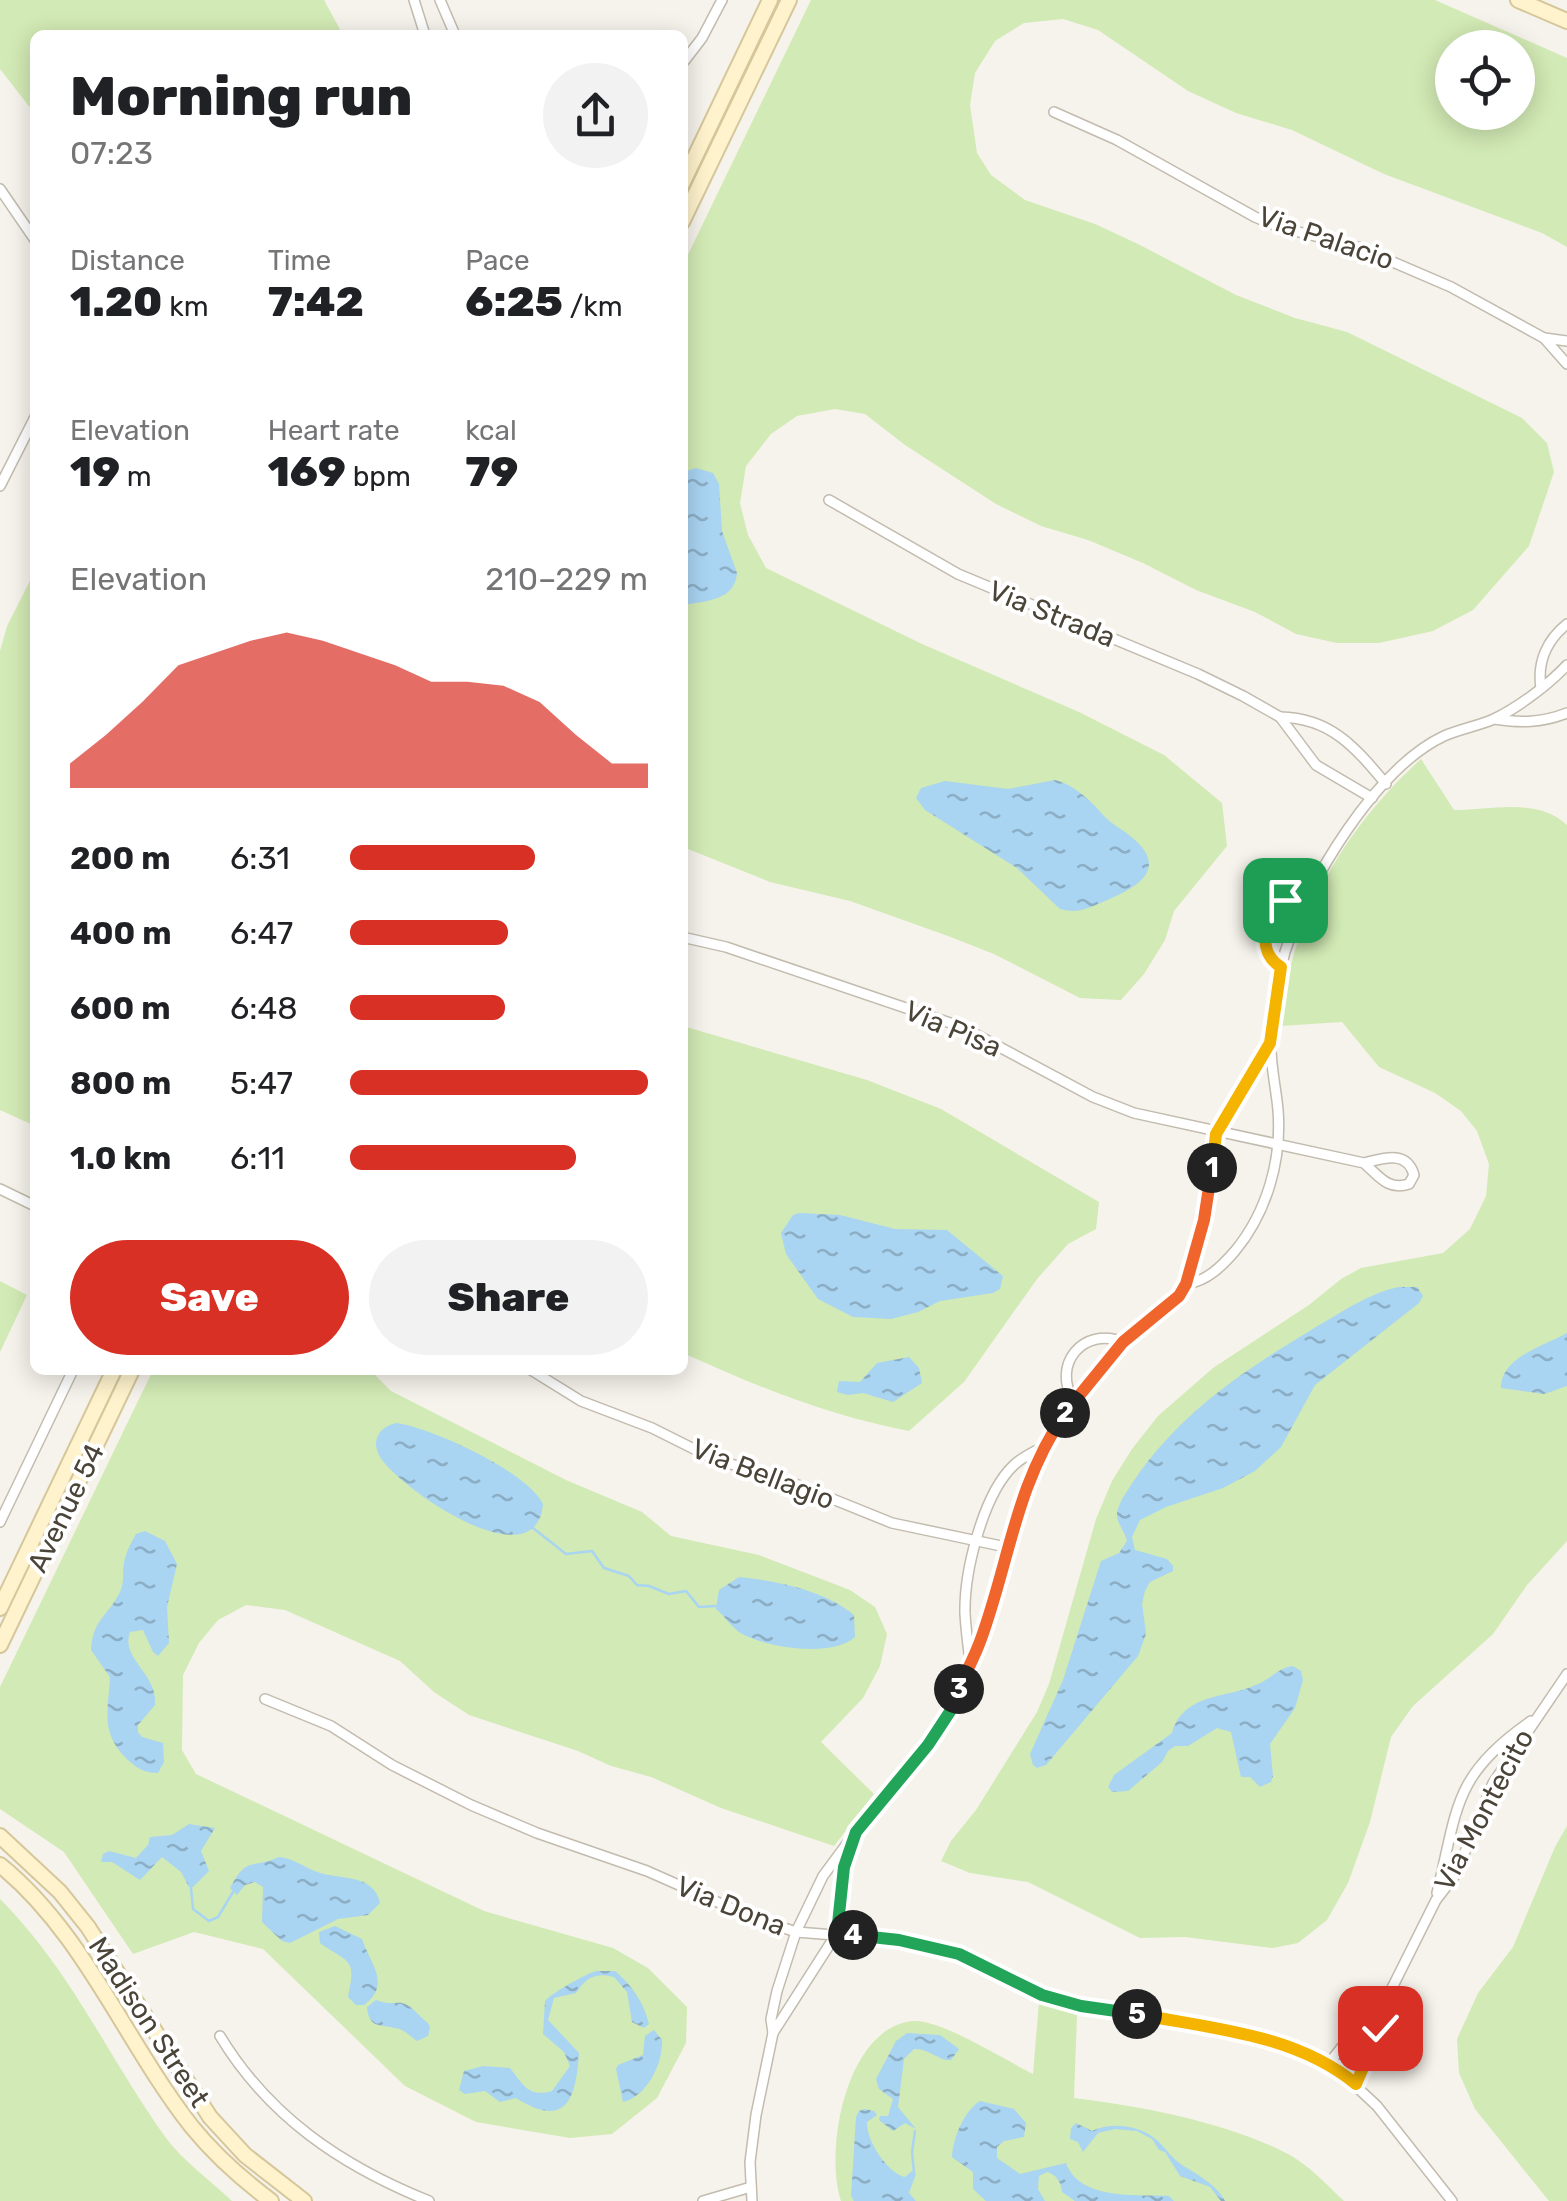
<!DOCTYPE html>
<html lang="en">
<head>
<meta charset="utf-8">
<style>
  :root { --surface:#fff; --page:#f2f2f2; --text:#202124; --muted:#757577; --accent:#d93025 }
  body { margin:0; font-family:Rubik,sans-serif; background:var(--page); color:var(--text); height:100vh; display:flex; flex-direction:column; font-size:38px; white-space:nowrap }
  * { box-sizing:border-box; margin:0 }
  p { font-size:32px; color:var(--muted) }
  .icon { flex:none; width:55px; height:55px; fill:none; stroke:currentColor; stroke-width:2; stroke-linecap:round; stroke-linejoin:round }
  .map { position:relative; flex:1; overflow:hidden }
  .side { position:absolute; left:30px; top:30px; width:658px; height:1345px; display:flex; flex-direction:column; background:var(--surface); border-radius:15px; box-shadow:0 5px 25px #0003 }
  .side>* { flex:none }
  .fabs { position:absolute; left:1435px; top:30px; display:grid; gap:20px }
  .fabs a { display:grid; place-items:center; width:100px; height:100px; border-radius:50%; background:var(--surface); box-shadow:0 5px 25px #0003; font-size:50px }
  .pin { position:absolute; display:grid; place-items:center; width:85px; height:85px; color:#fff; margin:-42px; border-radius:20px; box-shadow:0 5px 15px #0006 }
  .km { position:absolute; width:50px; height:50px; margin:-25px; border-radius:50%; background:#222; color:#fff; font-size:28px; line-height:50px; text-align:center }
  .round { display:grid; place-items:center; flex:none; width:105px; height:105px; border-radius:52px; background:var(--page) }
  .head { display:flex; align-items:center; justify-content:space-between; height:170px; padding:0 40px }
  h1 { font-size:55px; font-weight:800; line-height:75px }
  .stats { display:grid; grid-template-columns:repeat(3,1fr); gap:15px; height:170px; padding:10px 40px }
  .stats div { display:grid; align-content:center }
  .stats b { font-size:42px; font-weight:800 }
  .stats small { font-size:28px; font-weight:400 }
  .stats p { font-size:28px }
  .chart { height:280px; padding:20px 40px }
  .chart p { display:flex; justify-content:space-between }
  .chart svg { width:100%; height:180px; margin-top:10px; fill:var(--accent); opacity:.7 }
  .cta { display:flex; gap:20px; margin-top:auto; padding:20px 40px }
  .cta a { flex:1; height:115px; border-radius:60px; background:var(--accent); color:#fff; font-size:40px; font-weight:800; line-height:115px; text-align:center }
  .cta a+a { background:var(--page); color:var(--text) }
  ul { padding:0 40px; list-style:none; font-size:32px }
  li { display:grid; grid-template-columns:160px 120px 1fr; align-items:center; height:75px }
  li i { height:25px; border-radius:12px; background:var(--accent) }
  .map>svg:first-child { display:block }
  .green { fill:#d2eab5; fill-rule:evenodd }
  .water { fill:url(#water-ripples) }
  .lines { fill:none; stroke-linecap:round; stroke-linejoin:round }
  .stream { stroke:#a9d4f2; stroke-width:2.5 }
  .street-casing { stroke:#c2bbae; stroke-width:12 }
  .secondary-casing { stroke:#d6c79b; stroke-width:18 }
  .street { stroke:#fff; stroke-width:9 }
  .secondary { stroke:#fff3cd; stroke-width:14 }
  .split-1-casing { stroke:#fff; stroke-width:20 }
  .split-2-casing { stroke:#fff; stroke-width:20 }
  .split-3-casing { stroke:#fff; stroke-width:20 }
  .split-4-casing { stroke:#fff; stroke-width:20 }
  .split-5-casing { stroke:#fff; stroke-width:20 }
  .split-6-casing { stroke:#fff; stroke-width:20 }
  .split-1 { stroke:#f5b400; stroke-width:12 }
  .split-2 { stroke:#f0652b; stroke-width:12 }
  .split-3 { stroke:#f0652b; stroke-width:12 }
  .split-4 { stroke:#22a559; stroke-width:12 }
  .split-5 { stroke:#22a559; stroke-width:12 }
  .split-6 { stroke:#f5b400; stroke-width:12 }
  .labels { text-anchor:middle; dominant-baseline:central; stroke-width:8; stroke-linejoin:round; paint-order:stroke }
  .street-label { font-size:28px; fill:#4b4439; stroke:#fff }
</style>
</head>
<body>
<div class="map">
<svg width="1567" height="2201" viewBox="0 0 1567 2201">
  <defs>
    <pattern id="water-ripples" width="26" height="14" patternUnits="userSpaceOnUse" patternTransform="scale(2.5)"><rect width="26" height="14" fill="#a9d4f2"/><path d="M2 4q2-2 4 0t4 0M15 11q2-2 4 0t4 0" fill="none" stroke="#8caec5"/></pattern>
  </defs>
  <rect width="100%" height="100%" fill="#f6f3ec"/>
  <g class="green">
    <polygon points="0,0 324,0 343,35 35,35 35,114 0,69"/>
    <path d="M 811,0 L 1435,0 L 1567,58 L 1567,247 L 1542,233 L 1384,174 L 1292,130 L 1236,113 L 1188,91 L 1098,30 L 1063,19 L 1024,23 L 995,41 L 975,73 L 970,105 L 977,153 L 991,175 L 1025,200 L 1095,224 L 1138,244 L 1236,295 L 1295,318 L 1347,332 L 1522,418 L 1547,443 L 1554,472 L 1529,546 L 1473,610 L 1433,631 L 1379,643 L 1337,643 L 1296,634 L 1255,612 L 1196,590 L 1143,563 L 1088,540 L 1041,526 L 996,504 L 905,445 L 865,414 L 835,409 L 797,416 L 771,434 L 746,466 L 740,503 L 748,535 L 766,568 L 922,644 L 1079,712 L 1164,755 L 1222,803 L 1227,846 L 1174,911 L 1165,940 L 1144,974 L 1121,1000 L 1080,998 L 994,954 L 948,936 L 850,901 L 770,882 L 683,847 L 682,267 ZM 1452,48 L 1518,48 L 1518,112 L 1452,112 Z"/>
    <polygon points="35,571 35,1126 0,1110 0,651 7,626"/>
    <path d="M 1421,759 L 1454,810 C 1492,810 1537,797 1567,825 L 1567,1541 L 1527,1585 L 1493,1634 L 1413,1706 L 1391,1737 L 1370,1822 L 1348,1883 L 1327,1920 L 1298,1943 L 1273,1948 L 1185,1937 L 1140,1938 L 1028,1882 L 970,1873 L 941,1861 L 951,1841 L 976,1810 L 1037,1712 L 1049,1684 L 1096,1519 L 1112,1481 L 1132,1449 L 1158,1416 L 1213,1368 L 1309,1305 L 1341,1279 L 1361,1268 L 1443,1253 L 1470,1229 L 1486,1196 L 1489,1164 L 1477,1131 L 1461,1111 L 1435,1093 L 1379,1067 L 1342,1022 L 1281,1026 C 1289,921 1344,829 1421,759 Z"/>
    <path d="M 683,1026 L 867,1080 L 941,1109 L 1099,1202 L 1096,1229 L 1068,1244 L 1037,1279 L 964,1382 L 909,1431 C 829,1416 756,1386 683,1353 Z"/>
    <polygon points="0,1281 27,1295 0,1352"/>
    <polygon points="153,1370 370,1370 391,1391 566,1480 642,1512 671,1536 759,1555 850,1590 875,1607 887,1634 880,1666 863,1698 821,1742 874,1794 834,1846 721,1808 651,1777 611,1766 578,1751 469,1715 434,1692 400,1661 285,1610 246,1605 218,1620 199,1643 183,1675 182,1750 196,1774 484,1911 613,1948 648,1968 687,2007 686,2043 657,2098 612,2134 570,2138 476,2122 405,2086 263,1949 194,1932 133,1954 64,1852 0,1809 0,1687"/>
    <polygon points="1567,1826 1567,2201 1549,2201 1475,2109 1459,2073 1457,2039 1478,1993 1513,1947 1555,1847"/>
    <path d="M 0,1899 C 74,1974 107,2056 166,2138 C 183,2161 211,2181 232,2201 L 0,2201 Z"/>
    <path d="M 1039,2002 L 1077,2014 L 1074,2098 C 1140,2106 1225,2122 1284,2152 C 1307,2163 1326,2184 1344,2201 L 841,2201 C 824,2150 846,2026 914,2021 C 940,2019 1007,2061 1033,2074 Z"/>
  </g>
  <g class="water">
    <path d="M 696,468 L 713,473 L 719,484 L 722,531 L 737,573 C 735,601 705,601 683,605 L 683,472 Z"/>
    <path d="M 1055,780 C 1075,785 1092,802 1105,817 C 1114,826 1127,832 1136,841 C 1170,873 1129,890 1105,901 C 1088,908 1079,914 1060,909 L 1017,868 L 925,810 L 916,798 L 921,788 L 945,781 L 1008,789 Z"/>
    <polygon points="799,1213 840,1215 895,1229 947,1230 1003,1276 1000,1289 993,1293 940,1301 918,1312 891,1319 853,1317 818,1299 786,1254 781,1233 793,1215"/>
    <path d="M 1398,1287 L 1417,1287 L 1423,1296 L 1419,1303 L 1315,1385 L 1281,1447 L 1255,1471 L 1223,1488 L 1166,1507 L 1140,1520 L 1132,1537 L 1135,1550 L 1167,1559 L 1173,1566 L 1173,1571 L 1150,1582 L 1145,1591 L 1142,1603 L 1146,1634 L 1138,1656 L 1046,1765 L 1037,1768 L 1033,1765 L 1030,1754 L 1063,1680 L 1101,1561 L 1119,1553 L 1127,1541 C 1125,1532 1116,1522 1117,1513 C 1119,1501 1129,1489 1135,1479 C 1182,1411 1246,1369 1316,1327 C 1342,1312 1368,1294 1398,1287 Z"/>
    <path d="M 1567,1333 L 1567,1386 L 1544,1394 L 1501,1388 C 1501,1357 1544,1346 1567,1333 Z"/>
    <polygon points="909,1357 919,1368 922,1383 893,1402 863,1393 848,1395 837,1392 839,1381 860,1382 877,1363"/>
    <path d="M 397,1423 C 434,1429 526,1471 543,1504 C 536,1583 400,1489 380,1457 C 370,1440 380,1426 397,1423 Z"/>
    <path d="M 145,1531 L 165,1541 L 177,1564 L 167,1607 L 169,1643 L 158,1656 L 153,1652 L 143,1630 L 130,1632 C 120,1659 158,1673 155,1705 L 138,1725 L 138,1732 L 142,1737 L 163,1743 L 164,1762 L 158,1773 C 145,1773 138,1769 129,1761 C 100,1734 108,1713 110,1677 L 91,1650 C 93,1619 107,1617 119,1594 C 125,1583 122,1574 124,1563 C 126,1552 131,1543 136,1534 Z"/>
    <path d="M 739,1577 C 776,1581 824,1590 854,1615 L 855,1637 C 832,1658 764,1648 739,1632 C 730,1626 725,1616 716,1609 L 719,1590 Z"/>
    <path d="M 1293,1666 L 1301,1671 L 1303,1680 L 1295,1708 L 1270,1744 L 1273,1776 L 1271,1782 L 1260,1787 L 1250,1777 L 1241,1777 L 1231,1732 L 1217,1728 L 1188,1746 L 1175,1746 L 1168,1751 L 1162,1762 L 1128,1791 L 1112,1792 L 1108,1787 L 1114,1775 L 1172,1733 C 1184,1692 1227,1699 1258,1684 C 1272,1678 1278,1668 1293,1666 Z"/>
    <polygon points="189,1824 215,1828 201,1851 209,1871 193,1887 189,1887 181,1872 162,1857 140,1880 112,1862 101,1862 103,1854 109,1851 136,1858 148,1845 150,1837 172,1835"/>
    <path d="M 279,1857 C 292,1858 304,1867 317,1872 C 339,1880 374,1873 380,1903 L 368,1915 L 338,1919 L 290,1943 L 282,1941 L 262,1922 L 263,1887 L 255,1882 L 245,1885 L 237,1895 L 230,1888 C 248,1855 249,1870 279,1857 Z"/>
    <path d="M 335,1926 L 362,1939 C 370,1963 392,1985 364,2005 L 356,2005 L 348,1997 C 357,1957 349,1964 320,1943 L 319,1932 Z"/>
    <path d="M 596,1971 L 615,1971 C 632,1985 644,2003 649,2024 L 644,2028 L 632,2022 L 627,1992 L 614,1977 C 595,1972 586,1978 576,1993 L 554,1998 L 548,2020 L 579,2053 C 576,2101 565,2129 516,2098 L 500,2102 L 485,2091 L 465,2094 L 459,2090 L 464,2071 L 483,2066 L 510,2068 C 523,2084 528,2098 552,2091 L 570,2066 L 564,2052 L 543,2034 L 545,2001 C 552,1993 584,1975 596,1971 Z"/>
    <path d="M 376,2000 C 400,2009 398,1993 420,2016 C 428,2024 432,2023 428,2036 L 417,2041 C 410,2036 404,2029 395,2028 C 378,2024 369,2028 367,2007 Z"/>
    <path d="M 654,2030 L 662,2040 C 663,2064 647,2096 623,2102 L 616,2069 L 618,2065 L 643,2055 L 645,2036 Z"/>
    <path d="M 907,2033 L 940,2035 L 959,2049 L 951,2060 C 938,2061 929,2048 914,2049 L 904,2059 L 898,2107 L 916,2129 L 905,2123 L 893,2131 L 879,2120 L 880,2116 L 888,2116 L 893,2099 L 879,2089 L 876,2079 L 896,2041 Z"/>
    <path d="M 980,2101 L 1014,2109 L 1026,2123 L 1024,2137 L 1004,2141 L 997,2147 L 997,2158 L 1020,2174 L 1066,2163 C 1080,2201 1136,2194 1169,2196 L 1174,2201 L 1075,2201 L 1062,2192 C 1061,2182 1057,2175 1047,2172 L 1039,2176 L 1038,2189 L 1045,2201 L 986,2201 L 973,2189 L 973,2172 L 952,2157 C 953,2138 964,2111 980,2101 Z"/>
    <path d="M 865,2109 L 874,2111 L 877,2115 L 867,2122 C 866,2140 887,2173 905,2177 L 912,2171 L 916,2174 L 909,2193 L 916,2201 L 854,2201 L 851,2196 L 856,2117 L 859,2111 Z"/>
    <path d="M 1076,2123 L 1092,2131 C 1110,2122 1137,2125 1153,2137 C 1163,2144 1171,2158 1182,2165 C 1198,2175 1217,2185 1225,2201 L 1221,2201 L 1210,2187 L 1180,2176 L 1165,2152 L 1159,2150 L 1152,2139 L 1137,2131 L 1115,2129 L 1098,2133 L 1083,2152 L 1078,2142 L 1070,2139 L 1071,2128 Z"/>
  </g>
  <g class="lines">
    <g class="stream">
      <polyline points="533,1528 566,1554 592,1551 604,1568 629,1576 637,1585 649,1586 669,1594 686,1591 699,1607 716,1606"/>
      <polyline points="191,1888 193,1909 209,1921 218,1917 233,1892"/>
      <polyline points="914,2172 912,2152 915,2131"/>
    </g>
    <defs>
      <g id="street">
        <polyline points="414,0 425,35"/>
        <polyline points="440,0 455,35"/>
        <polyline points="682,64 702,38 722,0"/>
        <polyline points="1054,112 1117,140 1255,217 1279,227 1358,247 1451,287 1544,338 1567,364"/>
        <polyline points="0,189 35,240"/>
        <polyline points="1544,338 1567,341"/>
        <polyline points="0,486 35,417"/>
        <polyline points="829,500 958,574 1198,674 1243,696 1280,717 1316,765 1372,798"/>
        <path d="M 1541,688 C 1537,662 1547,640 1567,624"/>
        <path d="M 1280,717 C 1331,718 1355,747 1386,784"/>
        <path d="M 1494,719 C 1521,723 1541,723 1567,713"/>
        <path d="M 682,937 L 726,947 L 962,1027 L 1093,1097 L 1134,1113 L 1364,1163 C 1384,1158 1407,1150 1414,1175 L 1409,1184 C 1388,1191 1379,1176 1364,1163"/>
        <path d="M 1281,967 C 1246,945 1272,895 1309,895"/>
        <polyline points="0,1189 35,1206"/>
        <path d="M 1187,1284 C 1207,1281 1222,1266 1235,1251 C 1267,1212 1282,1160 1278,1110 C 1276,1087 1270,1064 1271,1042 C 1272,1012 1277,980 1285,952 C 1307,882 1376,768 1444,736 C 1460,729 1478,726 1494,719 C 1519,707 1548,685 1567,665"/>
        <polyline points="531,1370 581,1401 652,1428 714,1459 788,1481 892,1523 1006,1547"/>
        <path d="M 1074,1401 C 1051,1365 1083,1326 1123,1342"/>
        <polyline points="0,1522 73,1370"/>
        <path d="M 970,1661 C 968,1646 966,1630 965,1614 C 964,1572 983,1494 1014,1465 C 1021,1458 1032,1453 1041,1448"/>
        <polyline points="265,1699 331,1726 392,1765 471,1805 537,1833 647,1871 749,1916 796,1932 899,1940 959,1953 1042,1995 1081,2006 1281,2042 1330,2062 1377,2106 1452,2201"/>
        <path d="M 1437,1893 C 1458,1807 1453,1775 1531,1721"/>
        <polyline points="773,2033 837,1933 844,1867 852,1842"/>
        <path d="M 220,2036 C 269,2117 342,2166 429,2201"/>
        <polyline points="1330,2062 1364,2019 1383,2006"/>
        <polyline points="1357,2084 1380,2028 1383,2006 1436,1900 1456,1874 1493,1783 1567,1674"/>
        <polyline points="703,2201 751,2187"/>
        <polyline points="752,2201 750,2162 756,2115 773,2033 771,2019 777,1991 796,1932 823,1876 880,1799 928,1745 951,1709 981,1640 1016,1514 1043,1446 1074,1401 1123,1342 1179,1296 1187,1284 1204,1219 1217,1133 1271,1043"/>
      </g>
      <g id="secondary">
        <polyline points="1518,0 1567,21"/>
        <polyline points="682,184 770,0"/>
        <polyline points="682,222 789,0"/>
        <polyline points="0,1608 114,1370"/>
        <polyline points="0,1645 132,1370"/>
        <polyline points="0,1836 60,1892 88,1927 210,2117 245,2155 304,2201"/>
        <path d="M 0,1865 C 85,1934 125,2042 192,2127 C 214,2154 243,2180 271,2201"/>
      </g>
    </defs>
    <use href="#street" class="street-casing"/>
    <use href="#secondary" class="secondary-casing"/>
    <use href="#street" class="street"/>
    <use href="#secondary" class="secondary"/>
  </g>
  <g class="lines">
    <defs>
      <path id="split-1" d="M 1212,1168 L 1216,1134 L 1270,1043 L 1281,967 C 1255,951 1265,917 1285,900"/>
      <polyline id="split-2" points="1065,1413 1123,1342 1179,1296 1186,1284 1204,1220 1212,1168"/>
      <path id="split-3" d="M 959,1689 C 966,1672 975,1656 981,1639 C 1010,1559 1015,1487 1065,1413"/>
      <polyline id="split-4" points="853,1935 837,1933 844,1867 856,1832 928,1745 951,1710 959,1689"/>
      <polyline id="split-5" points="853,1935 899,1940 959,1954 1042,1995 1081,2006 1137,2014"/>
      <path id="split-6" d="M 1137,2014 C 1213,2029 1295,2034 1356,2084 L 1380,2028"/>
    </defs>
    <use href="#split-1" class="split-1-casing"/>
    <use href="#split-2" class="split-2-casing"/>
    <use href="#split-3" class="split-3-casing"/>
    <use href="#split-4" class="split-4-casing"/>
    <use href="#split-5" class="split-5-casing"/>
    <use href="#split-6" class="split-6-casing"/>
    <use href="#split-1" class="split-1"/>
    <use href="#split-2" class="split-2"/>
    <use href="#split-3" class="split-3"/>
    <use href="#split-4" class="split-4"/>
    <use href="#split-5" class="split-5"/>
    <use href="#split-6" class="split-6"/>
  </g>
  <g class="labels">
    <g class="street-label">
      <text transform="translate(1326 238) rotate(19)">Via Palacio</text>
      <text transform="translate(1052 614) rotate(22)">Via Strada</text>
      <text transform="translate(953 1029) rotate(23)">Via Pisa</text>
      <text transform="translate(763 1474) rotate(21)">Via Bellagio</text>
      <text transform="translate(66 1508) rotate(-64)">Avenue 54</text>
      <text transform="translate(1484 1810) rotate(-62)">Via Montecito</text>
      <text transform="translate(731 1906) rotate(22)">Via Dona</text>
      <text transform="translate(149 2022) rotate(57)">Madison Street</text>
    </g>
  </g>
</svg>
<div class="fabs">
<a><svg class="icon" aria-label="locate" viewBox="0 0 24 24"><circle cx="12" cy="12" r="6"/><path d="M12 2v4M12 18v4M2 12h4M18 12h4"/></svg></a>
</div>
<div class="pin" style="left:1285px;top:900px;background:#1e9e55"><svg class="icon" aria-label="arrive" viewBox="0 0 24 24"><path d="M6 21V4h12l-3 4 3 4H6"/></svg></div>
<div class="pin" style="left:1380px;top:2028px;background:#d93025"><svg class="icon" aria-label="check" viewBox="0 0 24 24"><path d="M5 12l5 5 9-10"/></svg></div>
<b class="km" style="left:1212px;top:1168px">1</b>
<b class="km" style="left:1065px;top:1413px">2</b>
<b class="km" style="left:959px;top:1689px">3</b>
<b class="km" style="left:853px;top:1935px">4</b>
<b class="km" style="left:1137px;top:2014px">5</b>
<section class="side">
<div class="head"><div><h1>Morning run</h1><p>07:23</p></div><a class="round"><svg class="icon" aria-label="share" viewBox="0 0 24 24"><path d="M12 15V3M7 8l5-5 5 5M5 13v7h14v-7"/></svg></a></div>
<div class="stats">
<div><p>Distance</p><b>1.20<small> km</small></b></div>
<div><p>Time</p><b>7:42</b></div>
<div><p>Pace</p><b>6:25<small> /km</small></b></div>
</div>
<div class="stats">
<div><p>Elevation</p><b>19<small> m</small></b></div>
<div><p>Heart rate</p><b>169<small> bpm</small></b></div>
<div><p>kcal</p><b>79</b></div>
</div>
<div class="chart"><p><span>Elevation</span>210–229 m</p>
<svg viewBox="0 0 160 44" preserveAspectRatio="none"><path d="M0 44V38L10 31L20 23L30 14L40 11L50 8L60 6L70 8L80 11L90 14L100 18L110 18L120 19L130 23L140 31L150 38L160 38V44z"/></svg>
</div>
<ul>
<li><b>200 m</b>6:31<i style="width:62%"></i></li>
<li><b>400 m</b>6:47<i style="width:53%"></i></li>
<li><b>600 m</b>6:48<i style="width:52%"></i></li>
<li><b>800 m</b>5:47<i style="width:100%"></i></li>
<li><b>1.0 km</b>6:11<i style="width:76%"></i></li>
</ul>
<div class="cta"><a>Save</a><a>Share</a></div>
</section>
</div>
</body>
</html>
